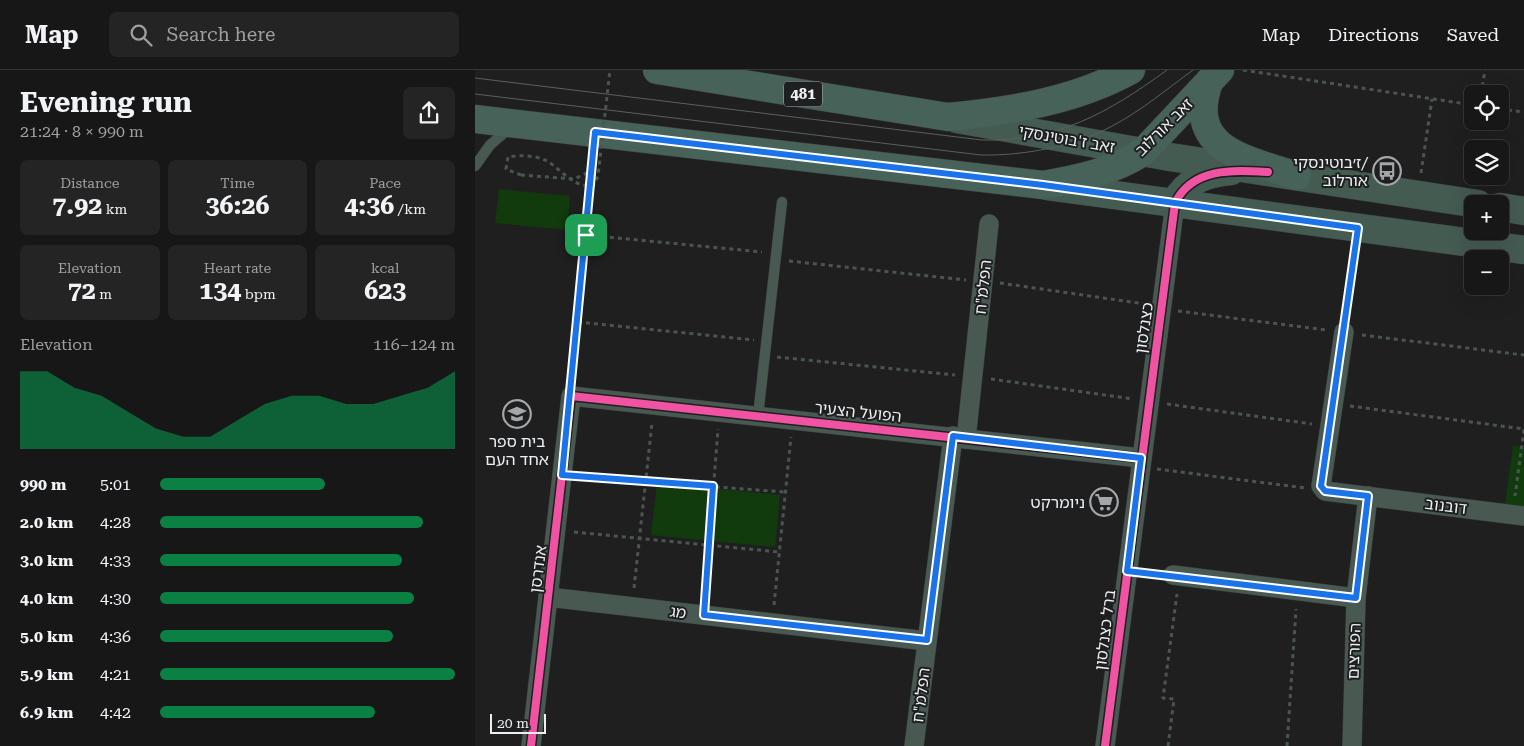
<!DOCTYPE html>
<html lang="en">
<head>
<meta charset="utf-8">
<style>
  :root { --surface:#171718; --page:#242425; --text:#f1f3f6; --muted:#9e9fa2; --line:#363637; --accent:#0b8043 }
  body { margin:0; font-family:"Roboto Serif","Noto Sans Hebrew",serif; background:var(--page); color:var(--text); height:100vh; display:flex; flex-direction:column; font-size:19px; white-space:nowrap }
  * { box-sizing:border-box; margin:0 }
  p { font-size:16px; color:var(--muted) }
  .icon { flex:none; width:28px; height:28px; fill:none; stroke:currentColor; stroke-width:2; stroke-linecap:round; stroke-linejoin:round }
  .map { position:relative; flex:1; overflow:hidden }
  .panel { display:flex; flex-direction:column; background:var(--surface); width:475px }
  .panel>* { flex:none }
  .tools { position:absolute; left:989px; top:15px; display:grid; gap:10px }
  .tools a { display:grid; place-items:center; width:45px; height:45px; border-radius:8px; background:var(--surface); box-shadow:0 5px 20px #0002,0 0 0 1px var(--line); font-size:25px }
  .scale { position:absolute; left:15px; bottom:12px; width:56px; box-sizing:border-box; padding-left:5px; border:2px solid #edeef0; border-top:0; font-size:14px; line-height:18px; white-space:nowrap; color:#edeef0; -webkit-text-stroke:4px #1e1f21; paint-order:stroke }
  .pin { position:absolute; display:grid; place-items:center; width:42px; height:42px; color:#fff; margin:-21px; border-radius:10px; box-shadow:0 2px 8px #0006 }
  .round { display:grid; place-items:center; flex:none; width:52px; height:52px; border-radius:8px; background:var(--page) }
  .head { display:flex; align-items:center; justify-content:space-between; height:85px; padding:0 20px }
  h1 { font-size:28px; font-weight:700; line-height:38px }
  .stats { display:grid; grid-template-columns:repeat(3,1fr); gap:8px; height:85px; padding:5px 20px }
  .stats div { display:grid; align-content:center; border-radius:8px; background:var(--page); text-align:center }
  .stats b { font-size:25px; font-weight:700 }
  .stats small { font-size:14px; font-weight:400 }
  .stats p { font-size:14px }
  .chart { height:140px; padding:10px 20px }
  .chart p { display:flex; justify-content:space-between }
  .chart svg { width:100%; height:90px; margin-top:5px; fill:var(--accent); opacity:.7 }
  ul { padding:0 20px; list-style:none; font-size:16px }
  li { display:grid; grid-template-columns:80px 60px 1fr; align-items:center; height:38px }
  li i { height:12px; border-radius:6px; background:var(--accent) }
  header { display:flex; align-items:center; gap:30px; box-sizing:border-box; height:70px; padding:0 25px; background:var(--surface); border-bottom:1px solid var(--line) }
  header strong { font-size:24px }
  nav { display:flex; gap:28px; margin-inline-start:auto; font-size:18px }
  .search { width:350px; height:45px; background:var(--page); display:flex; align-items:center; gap:12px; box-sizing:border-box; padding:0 18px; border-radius:8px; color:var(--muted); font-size:19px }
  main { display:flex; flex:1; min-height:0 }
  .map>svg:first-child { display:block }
  .green { fill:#113b0c }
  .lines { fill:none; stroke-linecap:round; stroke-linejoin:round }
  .lane-casing { stroke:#3c3c3d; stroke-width:11 }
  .street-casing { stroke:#3c3c3d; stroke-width:20 }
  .secondary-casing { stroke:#3c3c3d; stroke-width:29 }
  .primary-casing { stroke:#3c3c3d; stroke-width:29 }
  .path { stroke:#4a5550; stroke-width:3; stroke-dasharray:4 4; stroke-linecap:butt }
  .lane { stroke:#485952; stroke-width:10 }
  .street { stroke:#485952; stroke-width:19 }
  .secondary { stroke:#445b52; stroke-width:28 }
  .primary { stroke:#476258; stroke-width:28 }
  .tram { stroke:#59605d; stroke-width:1 }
  .path-bridge { stroke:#4a5550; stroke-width:3; stroke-dasharray:4 4; stroke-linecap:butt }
  .cycleway-casing { stroke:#1e1f21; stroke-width:11 }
  .cycleway { stroke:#f153a3; stroke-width:8 }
  .route-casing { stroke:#fff; stroke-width:10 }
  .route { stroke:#1a73e8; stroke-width:6 }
  .labels { text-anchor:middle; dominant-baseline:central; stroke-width:4; stroke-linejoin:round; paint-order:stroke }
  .shield { fill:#1e1f21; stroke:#afb0b2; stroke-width:1 }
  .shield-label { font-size:15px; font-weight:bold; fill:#edeef0 }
  .street-label { font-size:16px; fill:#edeef0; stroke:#1e1f21 }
  .poi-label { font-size:16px; fill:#edeef0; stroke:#1e1f21; text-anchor:end }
</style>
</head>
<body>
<header>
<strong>Map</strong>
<div class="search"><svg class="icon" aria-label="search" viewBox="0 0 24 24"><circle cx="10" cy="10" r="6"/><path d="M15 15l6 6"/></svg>Search here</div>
<nav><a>Map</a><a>Directions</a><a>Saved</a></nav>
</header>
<main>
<section class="panel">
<div class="head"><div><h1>Evening run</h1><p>21:24 · 8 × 990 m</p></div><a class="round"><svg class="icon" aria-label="share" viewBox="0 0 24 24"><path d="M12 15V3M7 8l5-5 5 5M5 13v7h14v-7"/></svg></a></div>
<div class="stats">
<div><p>Distance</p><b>7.92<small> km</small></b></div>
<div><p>Time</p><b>36:26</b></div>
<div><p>Pace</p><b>4:36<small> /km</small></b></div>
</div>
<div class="stats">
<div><p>Elevation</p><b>72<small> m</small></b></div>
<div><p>Heart rate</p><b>134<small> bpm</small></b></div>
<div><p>kcal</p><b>623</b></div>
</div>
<div class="chart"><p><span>Elevation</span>116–124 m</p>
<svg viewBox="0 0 160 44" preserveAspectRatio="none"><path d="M0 44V6L10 6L20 14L30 18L40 26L50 34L60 38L70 38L80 30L90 22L100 18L110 18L120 22L130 22L140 18L150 14L160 6V44z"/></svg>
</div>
<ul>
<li><b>990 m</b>5:01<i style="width:56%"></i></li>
<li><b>2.0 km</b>4:28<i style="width:89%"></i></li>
<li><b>3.0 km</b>4:33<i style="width:82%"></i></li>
<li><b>4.0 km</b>4:30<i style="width:86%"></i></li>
<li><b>5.0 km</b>4:36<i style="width:79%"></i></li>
<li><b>5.9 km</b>4:21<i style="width:100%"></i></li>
<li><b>6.9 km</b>4:42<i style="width:73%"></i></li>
</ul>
</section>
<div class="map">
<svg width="1049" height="676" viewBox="0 0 1049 676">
  <rect width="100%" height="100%" fill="#1f1f20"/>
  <g class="green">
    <polygon points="24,119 95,126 92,160 20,153"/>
    <polygon points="1038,376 1049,377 1049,438 1030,435"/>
    <polygon points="182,413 305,425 300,477 176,465"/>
  </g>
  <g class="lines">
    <defs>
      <g id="lane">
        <polyline points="0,96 15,75 36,57"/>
        <polyline points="283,346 307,132"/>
      </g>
      <g id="street">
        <polyline points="869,262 846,416 850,421 1049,446"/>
        <polyline points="491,369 514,154"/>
        <polyline points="698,505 881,528"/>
        <polyline points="73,527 452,571"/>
        <polyline points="56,676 96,326 666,388"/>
        <polyline points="439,676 478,366"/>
        <polyline points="630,676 700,133"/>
        <polyline points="877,676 881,528 893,426"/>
      </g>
      <g id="secondary">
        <polyline points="482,49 695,87 1003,134"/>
        <polyline points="572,116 1049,180"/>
        <path d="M 700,133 C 711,110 732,103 756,101"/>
        <polyline points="1025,137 1049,141"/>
      </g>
      <g id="primary">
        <path d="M 182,0 L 473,47 C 535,41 600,31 656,0"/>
        <path d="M 734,12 C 710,80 771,89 822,106"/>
        <path d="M 0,49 L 568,115 C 603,109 637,102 668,82 L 745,0"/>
      </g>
    </defs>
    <use href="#lane" class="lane-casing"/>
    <use href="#street" class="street-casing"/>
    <use href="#secondary" class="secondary-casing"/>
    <use href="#primary" class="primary-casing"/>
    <g class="path">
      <polyline points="768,0 998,35"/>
      <polyline points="1006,24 1010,0"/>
      <polyline points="1025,39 1049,42"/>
      <polyline points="946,103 957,29"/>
      <polyline points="46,105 99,109 116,101"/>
      <polyline points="111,165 287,182"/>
      <polyline points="314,191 491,210"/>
      <polyline points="525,213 670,234"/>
      <polyline points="703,241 851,260"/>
      <polyline points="871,244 880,179"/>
      <polyline points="103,252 279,270"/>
      <polyline points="887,265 1049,285"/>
      <polyline points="302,287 480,305"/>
      <polyline points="98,308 118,86"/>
      <polyline points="516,309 658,329"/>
      <polyline points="692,334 837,354"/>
      <polyline points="875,336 1049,359 1040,426"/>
      <polyline points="682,399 830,418"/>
      <polyline points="105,407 310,422"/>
      <polyline points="99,462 304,482"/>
      <polyline points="159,518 177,353"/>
      <polyline points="230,527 243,359"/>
      <polyline points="299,535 316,367"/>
      <polyline points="693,676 699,629 688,628 702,524"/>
      <polyline points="812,676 821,539"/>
    </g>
    <use href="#lane" class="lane"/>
    <use href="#street" class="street"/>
    <use href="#secondary" class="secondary"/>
    <use href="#primary" class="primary"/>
    <g class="tram">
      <path d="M 0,8 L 507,70 C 582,72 633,43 692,0"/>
      <path d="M 0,24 L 506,85 C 548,86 602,76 639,55 C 667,40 692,19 718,0"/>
    </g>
    <path class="path-bridge" d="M 46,105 L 31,99 L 33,87 C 44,85 61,85 72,91 C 87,100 99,119 119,115 L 123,106 L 135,0"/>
    <defs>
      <g id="cycleway">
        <polyline points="56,676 96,326 666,388"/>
        <path d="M 630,676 L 700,133 C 718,97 759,100 793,102"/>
      </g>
    </defs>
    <use href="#cycleway" class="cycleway-casing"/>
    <use href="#cycleway" class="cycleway"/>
  </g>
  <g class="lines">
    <defs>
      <polygon id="route" points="120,62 568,115 883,158 846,416 850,421 893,426 881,528 652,501 666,388 478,366 452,570 229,545 238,416 87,405"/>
    </defs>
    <use href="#route" class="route-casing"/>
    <use href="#route" class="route"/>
  </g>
  <defs>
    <symbol id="bus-ring" viewBox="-11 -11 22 22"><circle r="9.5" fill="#1e1f21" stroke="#a5a6a7" stroke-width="1.5"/><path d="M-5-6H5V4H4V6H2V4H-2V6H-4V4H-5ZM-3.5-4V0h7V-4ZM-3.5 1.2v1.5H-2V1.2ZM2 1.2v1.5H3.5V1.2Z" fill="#a5a6a7"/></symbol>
    <symbol id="school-ring" viewBox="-11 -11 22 22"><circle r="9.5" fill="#1e1f21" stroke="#a5a6a7" stroke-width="1.5"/><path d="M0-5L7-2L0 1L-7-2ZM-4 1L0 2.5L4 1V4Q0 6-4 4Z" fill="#a5a6a7"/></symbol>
    <symbol id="supermarket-ring" viewBox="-11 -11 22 22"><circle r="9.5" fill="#1e1f21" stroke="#a5a6a7" stroke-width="1.5"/><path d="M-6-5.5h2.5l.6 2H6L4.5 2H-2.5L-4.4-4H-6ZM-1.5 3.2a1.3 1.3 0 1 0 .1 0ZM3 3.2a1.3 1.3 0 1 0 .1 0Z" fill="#a5a6a7"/></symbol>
  </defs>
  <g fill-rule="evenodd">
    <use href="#bus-ring" x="896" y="85" width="32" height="32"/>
    <use href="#school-ring" x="26" y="328" width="32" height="32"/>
    <use href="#supermarket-ring" x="613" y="416" width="32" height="32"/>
  </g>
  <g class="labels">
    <rect class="shield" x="309" y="11.5" width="38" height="25" rx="4"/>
    <g class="shield-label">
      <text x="328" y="24">481</text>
    </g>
    <g class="street-label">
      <text transform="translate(689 57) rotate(-45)">זאב אורלוב</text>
      <text transform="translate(592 69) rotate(10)">זאב ז'בוטינסקי</text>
      <text transform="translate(508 217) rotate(-84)">הפלמ"ח</text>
      <text transform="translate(669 258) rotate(-82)">כצנלסון</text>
      <text transform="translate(383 342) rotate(6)">הפועל הצעיר</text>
      <text transform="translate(971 436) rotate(7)">דובנוב</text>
      <text transform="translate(63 499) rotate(-83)">אנדרסן</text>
      <text transform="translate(203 542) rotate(7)">מג</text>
      <text transform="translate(630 560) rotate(-83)">ברל כצנלסון</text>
      <text transform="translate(879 581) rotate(-88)">הפורצים</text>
      <text transform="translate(446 625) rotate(-83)">הפלמ"ח</text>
    </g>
    <g class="poi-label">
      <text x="893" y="92">ז׳בוטינסקי/<tspan x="893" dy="18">אורלוב</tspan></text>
      <text x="42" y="371" text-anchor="middle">בית ספר<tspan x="42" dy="18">אחד העם</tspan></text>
      <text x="610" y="432">ניומרקט</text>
    </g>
  </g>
</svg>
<div class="tools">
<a><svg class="icon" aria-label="locate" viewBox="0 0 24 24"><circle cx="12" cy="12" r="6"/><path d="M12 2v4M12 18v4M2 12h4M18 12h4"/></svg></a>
<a><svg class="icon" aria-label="layers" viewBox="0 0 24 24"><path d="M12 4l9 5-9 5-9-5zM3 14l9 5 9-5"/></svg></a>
<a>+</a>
<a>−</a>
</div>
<div class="scale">20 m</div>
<div class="pin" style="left:111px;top:165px;background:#1e9e55"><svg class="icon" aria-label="arrive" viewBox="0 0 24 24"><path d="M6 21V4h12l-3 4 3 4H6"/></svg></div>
</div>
</main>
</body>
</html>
